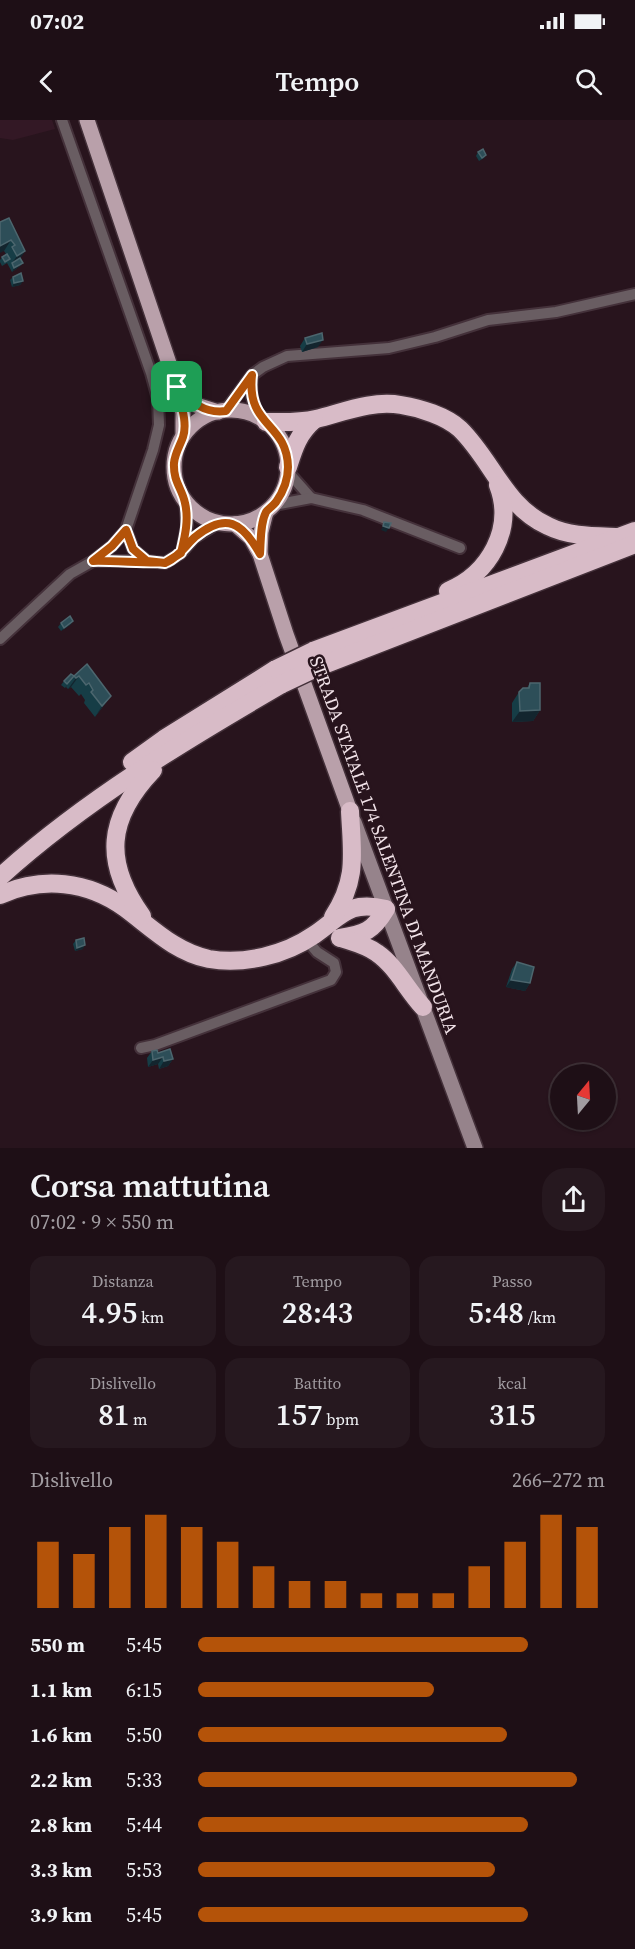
<!DOCTYPE html>
<html lang="it">
<head>
<meta charset="utf-8">
<style>
  :root { --surface:#1e0f16; --page:#26181f; --text:#f1f3f6; --muted:#a19ca1; --line:#3c2f35; --accent:#b45309 }
  body { margin:0; font-family:"Source Serif 4",serif; background:var(--page); color:var(--text); height:100vh; display:flex; flex-direction:column; font-size:22px; white-space:nowrap }
  * { box-sizing:border-box; margin:0 }
  p { font-size:20px; color:var(--muted) }
  .icon { flex:none; width:33px; height:33px; fill:none; stroke:currentColor; stroke-width:2; stroke-linecap:round; stroke-linejoin:round }
  .map { position:relative; height:1028px; overflow:hidden }
  .side { display:flex; flex-direction:column; background:var(--surface); flex:1 }
  .side>* { flex:none }
  .needle { width:39px; rotate:18deg }
  .tools { position:absolute; left:550px; top:944px; display:grid; gap:12px }
  .tools a { display:grid; place-items:center; width:66px; height:66px; border-radius:50%; background:var(--surface); box-shadow:0 2px 4px #0004,0 0 0 2px var(--line); font-size:30px }
  .pin { position:absolute; display:grid; place-items:center; width:51px; height:51px; color:#fff; margin:-26px; border-radius:12px; box-shadow:0 3px 9px #0006 }
  .round { display:grid; place-items:center; flex:none; width:63px; height:63px; border-radius:24px; background:var(--page) }
  .headline { display:flex; align-items:center; justify-content:space-between; height:102px; padding:0 30px }
  h1 { font-size:33px; font-weight:600; line-height:45px }
  .metrics { display:grid; grid-template-columns:repeat(3,1fr); gap:9px; height:102px; padding:6px 30px }
  .metrics div { display:grid; align-content:center; border-radius:15px; background:var(--page); text-align:center }
  .metrics b { font-size:30px; font-weight:600 }
  .metrics small { font-size:16px; font-weight:400 }
  .metrics p { font-size:16px }
  .chart { height:168px; padding:12px 30px }
  .chart p { display:flex; justify-content:space-between }
  .chart svg { width:100%; height:108px; margin-top:6px; stroke:var(--accent); stroke-width:6 }
  ul { padding:0 30px; list-style:none; font-size:20px }
  li { display:grid; grid-template-columns:96px 72px 1fr; align-items:center; height:45px }
  li i { height:15px; border-radius:8px; background:var(--accent) }
  .status { display:flex; justify-content:space-between; align-items:center; height:42px; padding:0 30px; background:var(--surface); direction:ltr }
  .status svg { height:16px; fill:currentColor }
  header { display:flex; justify-content:space-between; align-items:center; height:78px; padding:0 30px; background:var(--surface); font-size:27px; font-weight:600 }
  .map>svg:first-child { display:block }
  .built { fill:#331825 }
  .lines { fill:none; stroke-linecap:round; stroke-linejoin:round }
  .street-casing { stroke:#44313a; stroke-width:14 }
  .secondary-casing { stroke:#44313a; stroke-width:18 }
  .primary-casing { stroke:#44313a; stroke-width:18 }
  .highway-casing { stroke:#44313a; stroke-width:21 }
  .street { stroke:#695d62; stroke-width:10 }
  .secondary { stroke:#96838b; stroke-width:15 }
  .primary { stroke:#b9a0aa; stroke-width:15 }
  .highway { stroke:#d8bbc7; stroke-width:18 }
  .highway-bridge-casing { stroke:#44313a; stroke-width:21; stroke-linecap:butt }
  .highway-bridge { stroke:#d8bbc7; stroke-width:18 }
  .wall { fill:#163d46 }
  .shaded-wall { fill:#13252e }
  .building { fill:#2d4e58; stroke:#4c666e; stroke-width:1.5 }
  .route-casing { stroke:#fff; stroke-width:12 }
  .route { stroke:#b45309; stroke-width:8 }
  .labels { text-anchor:middle; dominant-baseline:central; stroke-width:5; stroke-linejoin:round; paint-order:stroke }
  .street-label { font-size:18px; fill:#f2e3e9; stroke:#28141d }
</style>
</head>
<body>
<div class="status"><b>07:02</b><svg viewBox="0 0 49 12"><path d="M0 12V9h3v3zM5 12V6h3v6zM10 12V3h3v9zM15 12V0h3v12zM26 1h20v11H26zM47 4h2v5h-2z"/></svg></div>
<header><svg class="icon" aria-label="back" viewBox="0 0 24 24"><path d="M15 5l-7 7 7 7"/></svg>Tempo<svg class="icon" aria-label="search" viewBox="0 0 24 24"><circle cx="10" cy="10" r="6"/><path d="M15 15l6 6"/></svg></header>
<div class="map">
<svg width="635" height="1028" viewBox="0 0 635 1028">
  <rect width="100%" height="100%" fill="#28141d"/>
  <polygon class="built" points="0,0 52,0 55,9 13,20 0,18"/>
  <g class="lines">
    <defs>
      <g id="street">
        <polyline points="62,0 151,253 158,279 159,305 153,330 126,410 133,429 147,441 165,443 181,433 194,418 218,403"/>
        <path d="M 252,256 C 250,273 252,284 261,299"/>
        <polyline points="226,290 252,255 263,247 287,236 389,228 435,217 488,200 556,192 635,174"/>
        <polyline points="288,352 311,378"/>
        <polyline points="274,385 311,378 363,390 460,428"/>
        <polyline points="182,431 187,405 185,381"/>
        <polyline points="94,441 147,441"/>
        <polyline points="0,519 70,454 93,441 112,426 126,410"/>
        <polyline points="141,928 155,925 331,860 336,852 334,843 317,832 306,819"/>
      </g>
      <polyline id="secondary" points="354,702 475,1028"/>
      <g id="primary">
        <polyline points="87,0 177,267 183,293 183,315"/>
        <polyline points="177,267 196,285 218,292"/>
        <circle cx="231" cy="347" r="57"/>
        <polyline points="235,404 251,418 260,434 286,514 350,691"/>
        <polyline points="260,434 261,412 266,392"/>
      </g>
      <g id="highway">
        <path d="M 266,302 C 283,302 300,303 316,299 C 344,292 372,280 401,285 C 420,288 446,296 460,309 C 492,340 505,387 548,406 C 570,417 595,416 620,417"/>
        <path d="M 288,347 C 294,328 298,314 314,300"/>
        <path d="M 448,471 C 489,454 515,409 498,365"/>
        <polyline points="313,531 635,411"/>
        <polyline points="318,547 635,424"/>
        <polyline points="132,642 164,619 276,549"/>
        <path d="M 0,757 C 85,680 184,621 282,564"/>
        <path d="M 0,775 C 42,756 88,761 125,788 C 152,808 175,832 209,839 C 244,845 285,835 314,815 C 342,796 348,780 386,789 C 373,811 365,814 340,818"/>
        <path d="M 142,796 C 103,742 107,698 153,650"/>
        <path d="M 333,797 C 358,759 352,734 350,691"/>
        <path d="M 341,818 C 353,822 366,825 377,833 C 396,846 407,870 423,887"/>
      </g>
    </defs>
    <use href="#street" class="street-casing"/>
    <use href="#secondary" class="secondary-casing"/>
    <use href="#primary" class="primary-casing"/>
    <use href="#highway" class="highway-casing"/>
    <use href="#street" class="street"/>
    <use href="#secondary" class="secondary"/>
    <use href="#primary" class="primary"/>
    <use href="#highway" class="highway"/>
    <defs>
      <g id="highway-bridge">
        <polyline points="276,549 313,531"/>
        <polyline points="282,564 318,547"/>
      </g>
    </defs>
    <use href="#highway-bridge" class="highway-bridge-casing"/>
    <use href="#highway-bridge" class="highway-bridge"/>
  </g>
  <g class="wall">
    <polygon points="478,32 486,35 484,38 479,41 476,36"/>
    <polygon points="0,102 25,131 20,138 23,143 20,146 12,152 7,143 2,146 0,142 0,140 2,137 6,134 4,131"/>
    <polygon points="13,157 23,161 20,165 12,167 10,160"/>
    <polygon points="305,218 318,227 302,232 300,226"/>
    <polygon points="73,501 70,505 61,511 58,507 61,503"/>
    <polygon points="87,544 111,576 95,597 84,583 85,580 81,574 79,576 71,567 68,569 66,567 68,564 65,568 61,565 64,561 74,556"/>
    <polygon points="530,563 540,590 533,601 512,602 512,583 519,572 527,568"/>
    <polygon points="76,820 83,829 75,831 73,824"/>
    <polygon points="517,842 530,863 525,871 506,867 512,849"/>
    <polygon points="152,931 158,933 173,939 168,946 159,949 158,944 148,947 147,938"/>
  </g>
  <g class="shaded-wall">
    <polygon points="11,120 4,131 0,133 0,126"/>
    <polygon points="25,131 18,142 12,143 17,136"/>
    <polygon points="23,143 20,146 12,152 14,148"/>
    <polygon points="23,161 20,165 12,167 14,163"/>
    <polygon points="323,220 318,227 302,232 307,224"/>
    <polygon points="383,406 389,408 386,412 381,410"/>
    <polygon points="73,501 70,505 61,511 64,508"/>
    <polygon points="79,556 71,567 68,569 76,558"/>
    <polygon points="111,576 103,586 95,597 102,586"/>
    <polygon points="540,590 533,601 512,602 520,591"/>
    <polygon points="85,825 83,829 75,831 77,828"/>
    <polygon points="511,860 530,863 525,871 506,867"/>
    <polygon points="163,937 158,944 148,947 153,940"/>
    <polygon points="173,939 168,946 159,949 164,941"/>
  </g>
  <g class="building">
    <polygon points="483,29 486,35 482,38 478,32"/>
    <polygon points="9,98 25,131 17,136 12,127 15,125 11,120 0,126 0,102"/>
    <polygon points="7,134 10,139 5,142 2,137"/>
    <polygon points="20,138 23,143 14,148 12,143"/>
    <polygon points="21,153 23,161 14,163 13,157"/>
    <polygon points="322,213 323,220 307,224 305,218"/>
    <polygon points="384,402 391,403 389,408 383,406"/>
    <polygon points="70,496 73,501 64,508 61,503"/>
    <polygon points="87,544 111,576 102,586 91,572 93,570 89,563 86,565 79,556 76,558 74,556"/>
    <polygon points="71,554 74,556 67,564 64,561"/>
    <polygon points="530,563 540,563 540,590 520,591 519,572 523,568 529,568"/>
    <polygon points="84,818 85,825 77,828 76,820"/>
    <polygon points="517,842 534,847 530,863 511,860"/>
    <polygon points="170,929 173,939 164,941 163,937 153,940 152,931 157,930 158,933"/>
  </g>
  <g class="lines">
    <defs>
      <path id="route" d="M 177,267 C 180,282 188,302 183,317 C 180,326 175,333 174,343 C 173,362 182,368 185,383 C 189,400 185,416 181,433 L 165,443 L 147,441 L 133,429 L 126,410 L 112,426 L 93,441 C 105,440 163,444 167,442 C 180,436 185,426 195,417 C 226,392 242,402 260,434 C 261,421 260,404 266,392 C 268,389 273,386 276,382 C 283,372 288,360 288,347 C 287,302 246,307 252,255 L 226,291 C 203,294 191,281 177,267"/>
    </defs>
    <use href="#route" class="route-casing"/>
    <use href="#route" class="route"/>
  </g>
  <g class="labels">
    <g class="street-label">
      <text transform="translate(384 725) rotate(70)">STRADA STATALE 174 SALENTINA DI MANDURIA</text>
    </g>
  </g>
</svg>
<div class="tools">
<a><svg class="needle" viewBox="-14 -14 28 28"><path d="M0-13l5 13h-10z" fill="#e53935"/><path d="M0 13l5-13h-10z" fill="#a19ca1"/></svg></a>
</div>
<div class="pin" style="left:177px;top:267px;background:#1e9e55"><svg class="icon" aria-label="arrive" viewBox="0 0 24 24"><path d="M6 21V4h12l-3 4 3 4H6"/></svg></div>
</div>
<section class="side">
<div class="headline"><div><h1>Corsa mattutina</h1><p>07:02 · 9 × 550 m</p></div><a class="round"><svg class="icon" aria-label="share" viewBox="0 0 24 24"><path d="M12 15V3M7 8l5-5 5 5M5 13v7h14v-7"/></svg></a></div>
<div class="metrics">
<div><p>Distanza</p><b>4.95<small> km</small></b></div>
<div><p>Tempo</p><b>28:43</b></div>
<div><p>Passo</p><b>5:48<small> /km</small></b></div>
</div>
<div class="metrics">
<div><p>Dislivello</p><b>81<small> m</small></b></div>
<div><p>Battito</p><b>157<small> bpm</small></b></div>
<div><p>kcal</p><b>315</b></div>
</div>
<div class="chart"><p><span>Dislivello</span>266–272 m</p>
<svg viewBox="0 0 160 44" preserveAspectRatio="none"><path d="M5 44V17M15 44V22M25 44V11M35 44V6M45 44V11M55 44V17M65 44V27M75 44V33M85 44V33M95 44V38M105 44V38M115 44V38M125 44V27M135 44V17M145 44V6M155 44V11"/></svg>
</div>
<ul>
<li><b>550 m</b>5:45<i style="width:81%"></i></li>
<li><b>1.1 km</b>6:15<i style="width:58%"></i></li>
<li><b>1.6 km</b>5:50<i style="width:76%"></i></li>
<li><b>2.2 km</b>5:33<i style="width:93%"></i></li>
<li><b>2.8 km</b>5:44<i style="width:81%"></i></li>
<li><b>3.3 km</b>5:53<i style="width:73%"></i></li>
<li><b>3.9 km</b>5:45<i style="width:81%"></i></li>
</ul>
</section>
</body>
</html>
